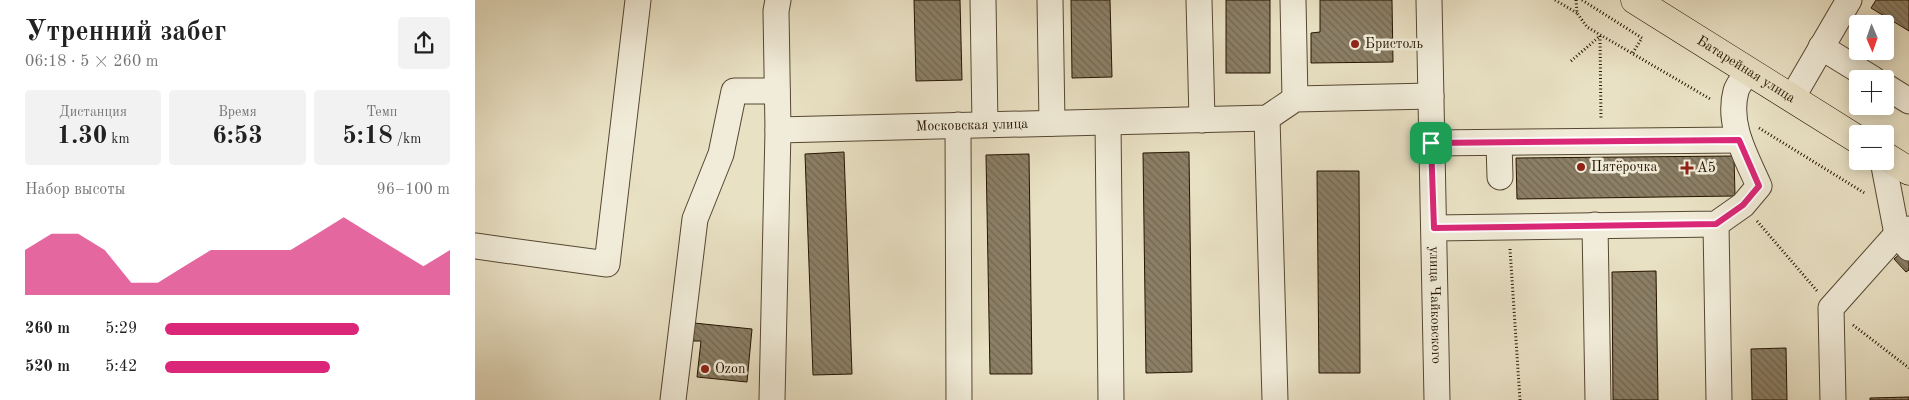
<!DOCTYPE html>
<html lang="ru">
<head>
<meta charset="utf-8">
<style>
  :root { --surface:#fff; --page:#f2f2f2; --text:#222; --muted:#767676; --accent:#db2777 }
  body { margin:0; font-family:"Old Standard TT",serif; background:var(--page); color:var(--text); height:100vh; display:flex; flex-direction:column; font-size:19px; white-space:nowrap }
  * { box-sizing:border-box; margin:0 }
  p { font-size:16px; color:var(--muted) }
  .icon { flex:none; width:28px; height:28px; fill:none; stroke:currentColor; stroke-width:2; stroke-linecap:round; stroke-linejoin:round }
  .map { position:relative; flex:1; overflow:hidden }
  .sheet { display:flex; flex-direction:column; background:var(--surface); width:475px }
  .sheet>* { flex:none }
  .needle { width:32px; rotate:178deg }
  .tools { position:absolute; left:1374px; top:15px; display:grid; gap:10px }
  .tools a { display:grid; place-items:center; width:45px; height:45px; border-radius:5px; background:var(--surface); box-shadow:0 2px 12px #0003; font-size:25px }
  .pin { position:absolute; display:grid; place-items:center; width:42px; height:42px; color:#fff; margin:-21px; border-radius:10px; box-shadow:0 2px 8px #0006 }
  .round { display:grid; place-items:center; flex:none; width:52px; height:52px; border-radius:5px; background:var(--page) }
  .head { display:flex; align-items:center; justify-content:space-between; height:85px; padding:0 25px }
  h1 { font-size:28px; font-weight:600; line-height:38px }
  .metrics { display:grid; grid-template-columns:repeat(3,1fr); gap:8px; height:85px; padding:5px 25px }
  .metrics div { display:grid; align-content:center; border-radius:5px; background:var(--page); text-align:center }
  .metrics b { font-size:25px; font-weight:600 }
  .metrics small { font-size:14px; font-weight:400 }
  .metrics p { font-size:14px }
  .chart { height:140px; padding:10px 25px }
  .chart p { display:flex; justify-content:space-between }
  .chart svg { width:100%; height:90px; margin-top:5px; fill:var(--accent); opacity:.7 }
  ul { padding:0 25px; list-style:none; font-size:16px }
  li { display:grid; grid-template-columns:80px 60px 1fr; align-items:center; height:38px }
  li i { height:12px; border-radius:6px; background:var(--accent) }
  main { display:flex; flex:1; min-height:0 }
  .map>svg:first-child { display:block }
  .building { fill:url(#building-back-hatch); stroke:#251401 }
  .lines { fill:none; stroke-linecap:round; stroke-linejoin:round }
  .minor-casing { stroke:#564732; stroke-width:27 }
  .major-casing { stroke:#251401; stroke-width:29 }
  .path { stroke:#251401; stroke-width:3; stroke-dasharray:1 2.5; stroke-linecap:butt }
  .minor { stroke:#f1ecd9; stroke-width:25 }
  .major { stroke:#e9e1c4; stroke-width:28 }
  .route-casing { stroke:#fff; stroke-width:10 }
  .route { stroke:#db2777; stroke-width:6 }
  .poi-dot { fill:#8f2418; stroke:#f1ecd9; stroke-width:2 }
  .labels { text-anchor:middle; dominant-baseline:central; stroke-width:5; stroke-linejoin:round; paint-order:stroke }
  .poi-label { font-size:14px; fill:#251401; stroke:#f1ecd9; text-anchor:start }
  .street-label { font-size:14px; fill:#251401; stroke:#f1ecd9 }
</style>
</head>
<body>
<main>
<section class="sheet">
<div class="head"><div><h1>Утренний забег</h1><p>06:18 · 5 × 260 m</p></div><a class="round"><svg class="icon" aria-label="share" viewBox="0 0 24 24"><path d="M12 15V3M7 8l5-5 5 5M5 13v7h14v-7"/></svg></a></div>
<div class="metrics">
<div><p>Дистанция</p><b>1.30<small> km</small></b></div>
<div><p>Время</p><b>6:53</b></div>
<div><p>Темп</p><b>5:18<small> /km</small></b></div>
</div>
<div class="chart"><p><span>Набор высоты</span>96–100 m</p>
<svg viewBox="0 0 160 44" preserveAspectRatio="none"><path d="M0 44V22L10 14L20 14L30 22L40 38L50 38L60 30L70 22L80 22L90 22L100 22L110 14L120 6L130 14L140 22L150 30L160 22V44z"/></svg>
</div>
<ul>
<li><b>260 m</b>5:29<i style="width:68%"></i></li>
<li><b>520 m</b>5:42<i style="width:58%"></i></li>
</ul>
</section>
<div class="map">
<svg width="1434" height="400" viewBox="0 0 1434 400">
  <defs>
    <pattern id="building-back-hatch" width="6" height="6" patternUnits="userSpaceOnUse" patternTransform="scale(1.25)"><rect width="6" height="6" fill="#8b7f66"/><path d="M-1 5l2 2M0 0l6 6M5-1l2 2" fill="none" stroke="#716752"/></pattern>
  </defs>
  <rect width="100%" height="100%" fill="#e9e1c4"/>
  <filter id="stains"><feTurbulence type="fractalNoise" baseFrequency=".004" numOctaves="4"/><feColorMatrix values="0 0 0 0 .2 0 0 0 0 .09 0 0 0 0 .02 0 0 0 .5 -.17"/></filter>
  <radialGradient id="worn" r=".72"><stop offset=".6" stop-color="#630" stop-opacity="0"/><stop offset="1" stop-color="#630" stop-opacity=".3"/></radialGradient>
  <g class="building">
    <polygon points="439,0 485,0 487,80 441,81"/>
    <polygon points="596,0 635,0 637,77 597,78"/>
    <rect x="751" y="0" width="44" height="73"/>
    <polygon points="845,0 917,0 918,62 836,63 836,33 845,32"/>
    <polygon points="1401,0 1434,0 1434,31 1396,8"/>
    <polygon points="369,152 377,374 338,375 330,154"/>
    <polygon points="714,152 717,372 671,373 668,153"/>
    <polygon points="554,154 557,374 515,374 511,155"/>
    <polygon points="1259,156 1260,196 1042,199 1041,158"/>
    <polygon points="842,171 884,171 885,373 844,373"/>
    <polygon points="1427,252 1434,260 1434,270 1431,272 1419,259"/>
    <polygon points="1181,271 1183,400 1138,400 1137,272"/>
    <polygon points="219,323 277,329 272,382 222,377 226,341 217,341"/>
    <polygon points="1311,348 1312,400 1277,400 1276,349"/>
    <polygon points="1434,397 1434,400 1395,400 1395,398"/>
  </g>
  <g class="lines">
    <defs>
      <g id="minor">
        <polyline points="303,0 301,11 303,130"/>
        <polyline points="508,0 510,124"/>
        <polyline points="575,0 577,123"/>
        <polyline points="724,0 727,120"/>
        <polyline points="818,0 820,99"/>
        <path id="s1" d="M 954,0 L 962,400"/>
        <polyline points="1346,47 1398,79"/>
        <polyline points="1410,86 1434,101"/>
        <polyline points="1317,98 1374,0"/>
        <polyline points="792,118 800,400"/>
        <polyline points="633,123 636,400"/>
        <polyline points="483,125 484,400"/>
        <polyline points="956,143 1264,140"/>
        <polyline points="1024,143 1025,177"/>
        <polyline points="1408,161 1422,234 1434,248"/>
        <polyline points="1241,224 1244,400"/>
        <polyline points="1120,225 1123,400"/>
        <path d="M 959,228 L 1241,224 L 1268,205 L 1284,186 C 1271,156 1252,125 1261,91 C 1263,84 1270,77 1274,71"/>
        <polyline points="0,246 132,264 163,0"/>
        <polyline points="198,400 220,219 246,154 259,91 302,91"/>
        <path id="s2" d="M 297,400 L 303,130 L 792,118 L 820,99 L 956,96"/>
        <polyline points="1358,400 1356,308 1422,234 1434,229"/>
      </g>
      <g id="major">
        <path id="s3" d="M 1160,0 L 1382,139"/>
        <polyline points="1410,156 1434,171"/>
      </g>
    </defs>
    <use href="#minor" class="minor-casing"/>
    <use href="#major" class="major-casing"/>
    <g class="path">
      <polyline points="1080,0 1102,13"/>
      <polyline points="1101,0 1102,13 1112,27 1237,100"/>
      <polyline points="1107,0 1167,38 1157,54"/>
      <polyline points="1125,36 1126,120"/>
      <polyline points="1096,61 1125,36"/>
      <polyline points="1284,128 1391,194"/>
      <polyline points="1282,221 1343,292"/>
      <polyline points="1035,249 1045,400"/>
      <polyline points="1378,325 1434,368"/>
    </g>
    <use href="#minor" class="minor"/>
    <use href="#major" class="major"/>
  </g>
  <g class="lines">
    <defs>
      <polygon id="route" points="1264,140 1284,186 1268,205 1241,224 959,228 956,143"/>
    </defs>
    <use href="#route" class="route-casing"/>
    <use href="#route" class="route"/>
  </g>
  <g class="poi-dot">
    <circle cx="880" cy="44" r="5"/>
    <circle cx="1106" cy="167" r="5"/>
    <path d="M1209.5 160.5h5v5h5v5h-5v5h-5v-5h-5v-5h5z"/>
    <circle cx="230" cy="369" r="5"/>
  </g>
  <g class="labels">
    <g class="poi-label">
      <text x="890" y="44">Бристоль</text>
      <text x="1116" y="167">Пятёрочка</text>
      <text x="1222" y="168">А5</text>
      <text x="240" y="369">Ozon</text>
    </g>
    <g class="street-label">
      <text stroke="none"><textPath href="#s3" startOffset="131">Батарейная улица</textPath></text>
      <text stroke="none"><textPath href="#s2" startOffset="464">Московская улица</textPath></text>
      <text stroke="none"><textPath href="#s1" startOffset="305">улица Чайковского</textPath></text>
    </g>
  </g>
  <rect width="100%" height="100%" filter="url(#stains)"/>
  <rect width="100%" height="100%" fill="url(#worn)"/>
</svg>
<div class="tools">
<a><svg class="needle" viewBox="-14 -14 28 28"><path d="M0-13l5 13h-10z" fill="#e53935"/><path d="M0 13l5-13h-10z" fill="#767676"/></svg></a>
<a>+</a>
<a>−</a>
</div>
<div class="pin" style="left:956px;top:143px;background:#1e9e55"><svg class="icon" aria-label="arrive" viewBox="0 0 24 24"><path d="M6 21V4h12l-3 4 3 4H6"/></svg></div>
</div>
</main>
</body>
</html>
